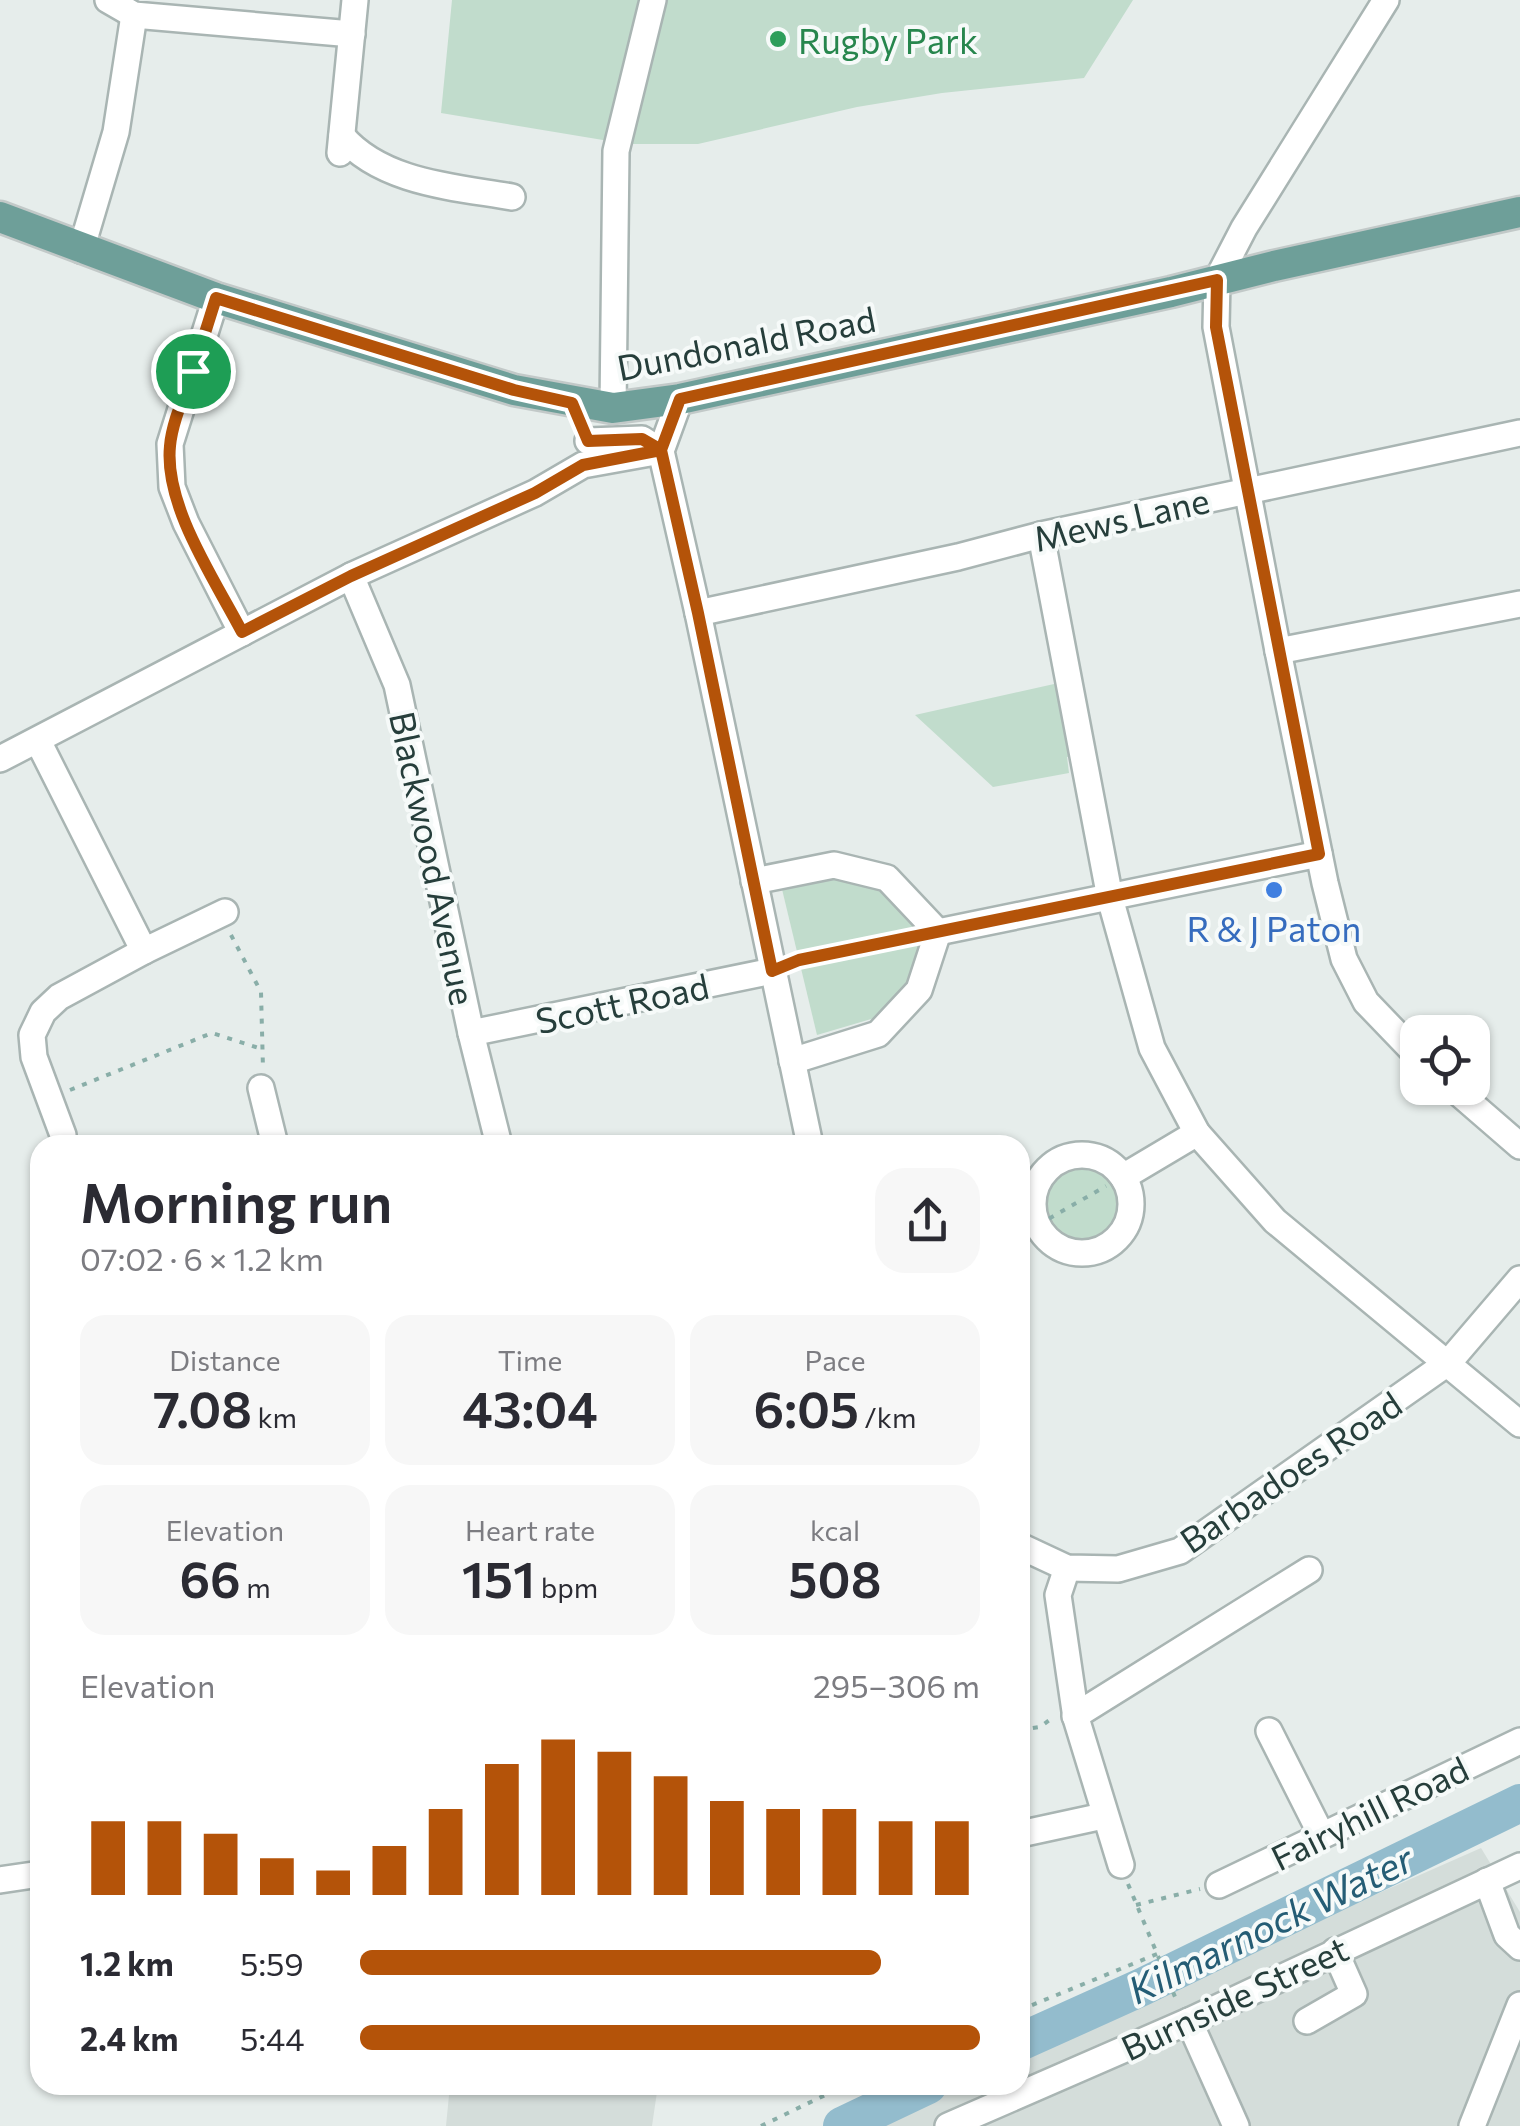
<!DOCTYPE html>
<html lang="en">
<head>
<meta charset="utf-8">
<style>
  :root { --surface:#fff; --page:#f7f7f7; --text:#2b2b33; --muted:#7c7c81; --accent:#b45309 }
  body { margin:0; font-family:Commissioner,sans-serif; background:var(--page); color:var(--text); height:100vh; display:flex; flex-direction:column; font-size:38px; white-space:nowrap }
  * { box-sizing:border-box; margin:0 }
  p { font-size:32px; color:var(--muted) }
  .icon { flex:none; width:55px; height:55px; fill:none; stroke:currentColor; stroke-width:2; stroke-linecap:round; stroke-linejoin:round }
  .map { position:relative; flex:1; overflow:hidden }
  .sheet { position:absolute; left:30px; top:1135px; width:1000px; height:960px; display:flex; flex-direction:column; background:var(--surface); border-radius:30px; box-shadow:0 2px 8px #0004 }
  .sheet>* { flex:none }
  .tools { position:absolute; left:1400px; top:1015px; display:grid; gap:20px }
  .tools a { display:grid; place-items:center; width:90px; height:90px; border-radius:20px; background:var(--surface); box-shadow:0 2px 8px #0004; font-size:50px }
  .pin { position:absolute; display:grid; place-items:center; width:85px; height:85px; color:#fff; margin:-42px; border:5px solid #fff; border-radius:50%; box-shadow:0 2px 10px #0007 }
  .round { display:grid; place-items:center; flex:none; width:105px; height:105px; border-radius:30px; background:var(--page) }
  .overview { display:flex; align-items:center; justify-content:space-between; height:170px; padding:0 50px }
  h1 { font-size:55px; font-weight:600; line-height:75px }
  .metrics { display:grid; grid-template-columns:repeat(3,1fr); gap:15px; height:170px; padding:10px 50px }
  .metrics div { display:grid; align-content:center; border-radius:25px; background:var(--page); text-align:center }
  .metrics b { font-size:50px; font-weight:600 }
  .metrics small { font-size:28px; font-weight:400 }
  .metrics p { font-size:28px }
  .chart { height:280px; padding:20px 50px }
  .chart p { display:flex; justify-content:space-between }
  .chart svg { width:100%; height:180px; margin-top:10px; stroke:var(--accent); stroke-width:6 }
  ul { padding:0 50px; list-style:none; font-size:32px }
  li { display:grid; grid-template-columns:160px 120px 1fr; align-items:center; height:75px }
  li i { height:25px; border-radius:12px; background:var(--accent) }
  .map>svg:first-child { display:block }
  .built { fill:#d4ddda }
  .green { fill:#c1dccc }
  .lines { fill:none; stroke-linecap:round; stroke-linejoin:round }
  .river { stroke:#93bccd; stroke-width:38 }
  .minor-casing { stroke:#a9b5b3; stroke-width:30 }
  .major-casing { stroke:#c2c9c8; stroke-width:35 }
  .path { stroke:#89aea8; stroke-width:4; stroke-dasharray:5 8; stroke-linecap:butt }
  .minor { stroke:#fff; stroke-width:25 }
  .major { stroke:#6e9f99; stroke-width:30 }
  .route-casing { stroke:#fff; stroke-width:20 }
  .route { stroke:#b45309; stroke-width:12 }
  .leisure-dot { fill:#2e9e5b; stroke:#f6faf9; stroke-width:4 }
  .shop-dot { fill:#3f7fe0; stroke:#f6faf9; stroke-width:4 }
  .labels { text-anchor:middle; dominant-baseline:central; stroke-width:8; stroke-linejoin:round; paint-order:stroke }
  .leisure-label { font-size:35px; fill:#27864d; stroke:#f6faf9; text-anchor:start }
  .street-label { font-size:35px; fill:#263e3b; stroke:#f6faf9 }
  .shop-label { font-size:35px; fill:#366cbe; stroke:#f6faf9 }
  .water-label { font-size:38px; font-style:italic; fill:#255d75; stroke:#f6faf9 }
</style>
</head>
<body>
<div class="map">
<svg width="1520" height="2126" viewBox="0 0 1520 2126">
  <rect width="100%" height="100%" fill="#e6edeb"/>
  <g class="built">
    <polygon points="1481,1848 1520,1912 1520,2126 849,2126 942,2085 1020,2085 1020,2051"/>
    <polygon points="450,2085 658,2085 652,2126 446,2126"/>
  </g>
  <g class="green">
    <polygon points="452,0 1133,0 1084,78 942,93 857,107 698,144 627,144 441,113"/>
    <polygon points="1063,682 1080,755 1067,757 1069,773 993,787 915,715"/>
    <polygon points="855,875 894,894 921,935 911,982 878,1017 817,1035 781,885"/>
    <circle cx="1082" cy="1203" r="40"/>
  </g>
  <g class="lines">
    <g class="river">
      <polyline points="1020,2042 1142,1987 1520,1803"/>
      <polyline points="842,2126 928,2085"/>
    </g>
    <defs>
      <g id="minor">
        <polyline points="108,0 134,15 352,34"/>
        <polyline points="1386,0 1244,228 1217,280 1216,327 1278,651 1325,883 1344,959 1366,1002 1418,1056"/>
        <path d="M 342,136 C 382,183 455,187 512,197"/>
        <polyline points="340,153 355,0"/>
        <polyline points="81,250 116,132 134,15"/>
        <polyline points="216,298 170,444 172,487 186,523 242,633"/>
        <polyline points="680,399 661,451 698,613 810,1145"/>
        <polyline points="613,408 616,151 653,0"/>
        <polyline points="588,441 642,439 656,448"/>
        <polyline points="1041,535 1110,898 1152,1048 1197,1133 1275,1221 1520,1424"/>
        <polyline points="351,576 397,685 471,1033 499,1145"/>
        <polyline points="698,613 958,557 1041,535 1520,433"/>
        <polyline points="1278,651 1520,604"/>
        <polyline points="38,741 144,951"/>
        <polyline points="0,759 351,576 535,493 583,465 661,451"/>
        <polyline points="754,881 834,865 887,878 938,932 919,990 878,1034 792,1061"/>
        <polyline points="938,932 1319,854"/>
        <polyline points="471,1033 772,971"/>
        <polyline points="261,1088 275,1145"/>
        <polyline points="1453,1088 1520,1146"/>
        <polyline points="63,1135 34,1057 32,1035 43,1012 59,997 144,951 225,912"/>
        <circle cx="1082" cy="1204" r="49"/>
        <polyline points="1123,1177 1197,1133"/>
        <polyline points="1020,1546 1067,1568 1118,1569 1180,1551 1449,1362 1520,1279"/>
        <polyline points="1067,1568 1058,1595 1076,1718 1121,1865"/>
        <polyline points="1075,1716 1309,1570"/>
        <polyline points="1269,1731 1321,1834"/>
        <polyline points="1020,1834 1103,1816"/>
        <polyline points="0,1880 40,1874"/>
        <polyline points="1487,1881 1507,1935 1520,1947"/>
        <polyline points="1219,1885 1520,1741"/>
        <polyline points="1189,2021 1236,2126"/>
        <polyline points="1307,2021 1354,1994 1335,1951"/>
        <polyline points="948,2126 1189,2021 1520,1866"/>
        <polyline points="1472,2126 1520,2005"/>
      </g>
      <polyline id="major" points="0,217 216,298 514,390 613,408 680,399 1171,292 1274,266 1520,212"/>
    </defs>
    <use href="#minor" class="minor-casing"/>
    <use href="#major" class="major-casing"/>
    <g class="path">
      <polyline points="231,935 261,992 263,1069"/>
      <polyline points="795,961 913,937"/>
      <polyline points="70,1090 212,1033 262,1049"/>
      <polyline points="1038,1225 1106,1186"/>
      <polyline points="1020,1730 1040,1727 1052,1718"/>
      <polyline points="1128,1884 1178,2004"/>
      <polyline points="1136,1905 1200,1889"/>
      <polyline points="1020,2010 1157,1954"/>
      <polyline points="761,2126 846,2085"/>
    </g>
    <use href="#minor" class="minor"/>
    <use href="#major" class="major"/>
  </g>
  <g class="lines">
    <defs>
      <path id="route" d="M 193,371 L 216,298 L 514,390 L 572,403 L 588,441 L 642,439 L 661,450 L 698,613 L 772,971 L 799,960 L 1319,854 L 1216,327 L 1217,280 L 680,399 L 661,450 L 583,465 L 535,493 L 351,576 L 242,632 C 215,580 164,506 170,446 C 172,422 185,394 193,371"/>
    </defs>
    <use href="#route" class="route-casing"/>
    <use href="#route" class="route"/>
  </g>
  <circle class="leisure-dot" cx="778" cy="39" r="10"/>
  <circle class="shop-dot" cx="1274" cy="890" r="10"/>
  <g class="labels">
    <g class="leisure-label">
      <text x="798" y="39">Rugby Park</text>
    </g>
    <g class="street-label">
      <text transform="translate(746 342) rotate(-11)">Dundonald Road</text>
      <text transform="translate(1121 518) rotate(-13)">Mews Lane</text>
      <text transform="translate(434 858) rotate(78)">Blackwood Avenue</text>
      <text transform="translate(622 1002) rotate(-12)">Scott Road</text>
      <text transform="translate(1290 1471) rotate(-34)">Barbadoes Road</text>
      <text transform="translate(1369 1812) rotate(-26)">Fairyhill Road</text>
      <text transform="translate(1234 1997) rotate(-25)">Burnside Street</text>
    </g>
    <g class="shop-label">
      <text x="1274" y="927">R &amp; J Paton</text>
    </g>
    <g class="water-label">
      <text transform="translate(1270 1923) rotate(-26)">Kilmarnock Water</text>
    </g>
  </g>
</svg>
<div class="tools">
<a><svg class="icon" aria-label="locate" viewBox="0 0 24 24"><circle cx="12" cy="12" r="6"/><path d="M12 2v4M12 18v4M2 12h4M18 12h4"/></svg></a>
</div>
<div class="pin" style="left:193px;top:371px;background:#1e9e55"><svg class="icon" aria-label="arrive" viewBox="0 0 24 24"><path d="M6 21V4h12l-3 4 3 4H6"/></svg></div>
<section class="sheet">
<div class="overview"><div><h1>Morning run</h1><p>07:02 · 6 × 1.2 km</p></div><a class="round"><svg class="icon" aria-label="share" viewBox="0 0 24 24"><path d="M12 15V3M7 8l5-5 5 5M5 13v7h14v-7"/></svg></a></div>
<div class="metrics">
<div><p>Distance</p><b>7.08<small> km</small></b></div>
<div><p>Time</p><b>43:04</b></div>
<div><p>Pace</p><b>6:05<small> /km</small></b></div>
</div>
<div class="metrics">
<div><p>Elevation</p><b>66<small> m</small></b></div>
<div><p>Heart rate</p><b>151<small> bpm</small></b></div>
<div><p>kcal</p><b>508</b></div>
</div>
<div class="chart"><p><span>Elevation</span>295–306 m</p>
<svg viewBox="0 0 160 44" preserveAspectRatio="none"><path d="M5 44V26M15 44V26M25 44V29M35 44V35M45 44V38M55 44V32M65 44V23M75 44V12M85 44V6M95 44V9M105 44V15M115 44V21M125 44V23M135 44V23M145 44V26M155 44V26"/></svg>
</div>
<ul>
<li><b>1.2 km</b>5:59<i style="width:84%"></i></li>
<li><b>2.4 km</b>5:44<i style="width:100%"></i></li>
</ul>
</section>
</div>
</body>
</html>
